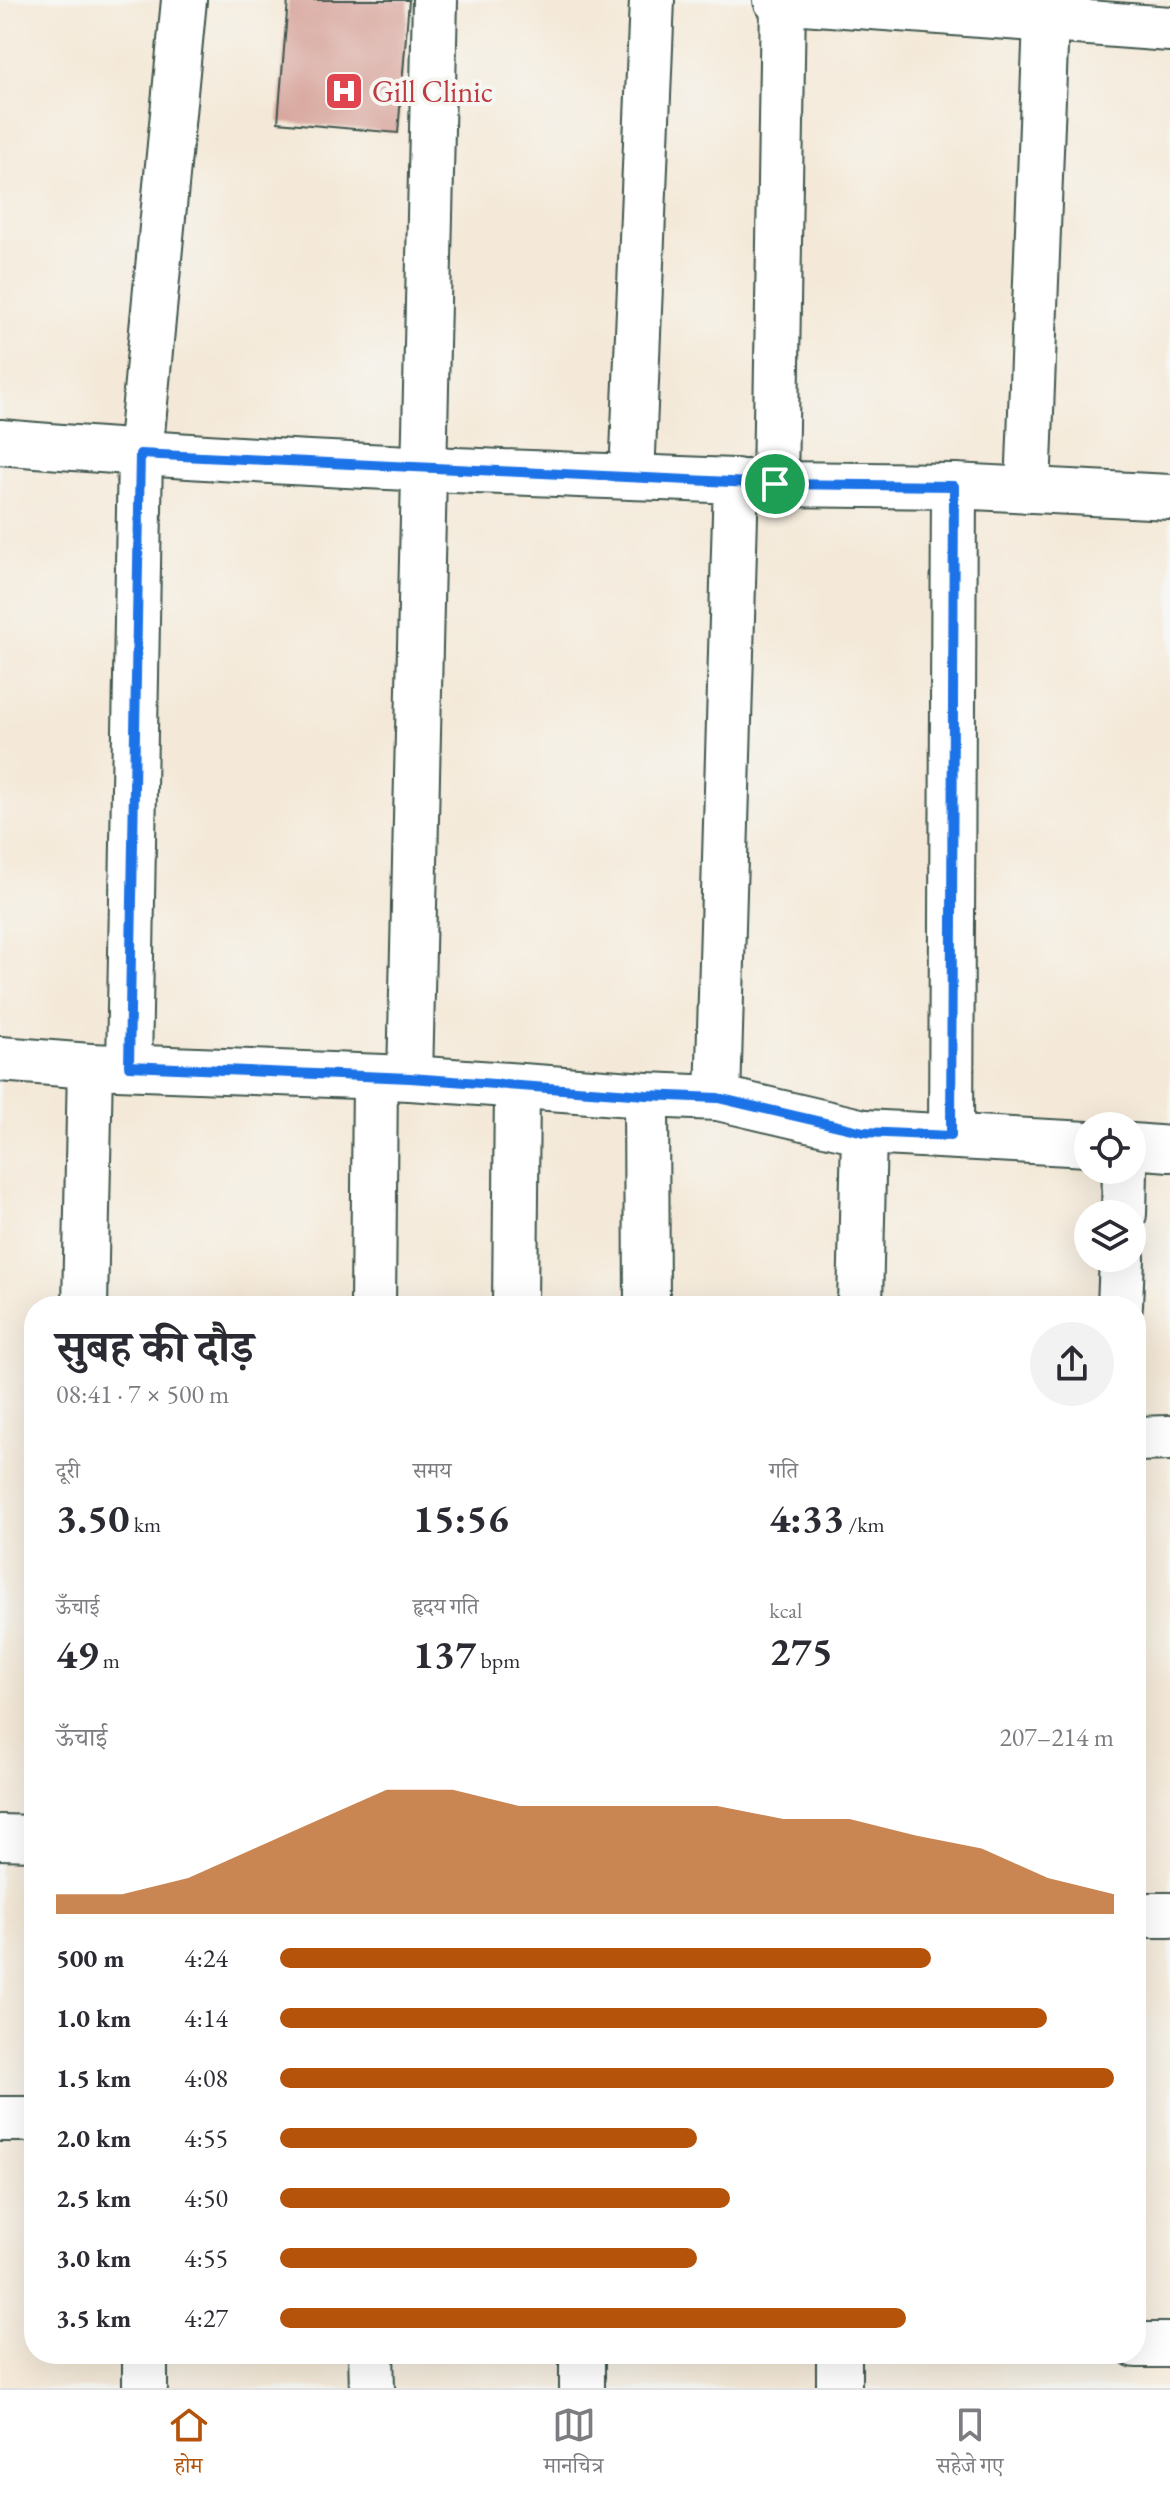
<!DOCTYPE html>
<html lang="hi">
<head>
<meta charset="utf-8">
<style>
  :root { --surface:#fff; --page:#f2f2f3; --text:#2b2b33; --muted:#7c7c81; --line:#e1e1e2; --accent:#b45309 }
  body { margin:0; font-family:"EB Garamond","Noto Serif Devanagari",serif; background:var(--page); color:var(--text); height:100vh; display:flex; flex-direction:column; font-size:30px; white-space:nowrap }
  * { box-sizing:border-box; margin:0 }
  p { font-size:26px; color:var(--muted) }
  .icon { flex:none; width:44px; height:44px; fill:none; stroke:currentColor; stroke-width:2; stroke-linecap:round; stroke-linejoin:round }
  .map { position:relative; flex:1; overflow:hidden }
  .details { position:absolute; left:24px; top:1296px; width:1122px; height:1068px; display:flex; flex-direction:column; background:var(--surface); border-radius:32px; box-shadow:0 8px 32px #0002 }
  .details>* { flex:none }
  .fabs { position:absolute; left:1074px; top:1112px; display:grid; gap:16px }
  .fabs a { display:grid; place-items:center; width:72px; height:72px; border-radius:50%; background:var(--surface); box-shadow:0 8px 32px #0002; font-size:40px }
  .pin { position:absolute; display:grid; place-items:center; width:68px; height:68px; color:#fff; margin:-34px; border:4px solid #fff; border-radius:50%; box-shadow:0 2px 8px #0007 }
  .round { display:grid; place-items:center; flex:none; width:84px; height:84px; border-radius:42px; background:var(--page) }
  .overview { display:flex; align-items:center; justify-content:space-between; height:136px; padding:0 32px }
  h1 { font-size:44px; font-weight:700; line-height:60px }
  .figures { display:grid; grid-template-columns:repeat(3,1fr); gap:12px; height:136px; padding:8px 32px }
  .figures div { display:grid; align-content:center }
  .figures b { font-size:40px; font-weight:700 }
  .figures small { font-size:22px; font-weight:400 }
  .figures p { font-size:22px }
  .chart { height:224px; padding:16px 32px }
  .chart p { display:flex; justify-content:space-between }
  .chart svg { width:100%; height:144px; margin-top:8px; fill:var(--accent); opacity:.7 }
  ul { padding:0 32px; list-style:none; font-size:26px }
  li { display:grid; grid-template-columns:128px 96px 1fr; align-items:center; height:60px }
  li i { height:20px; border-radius:10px; background:var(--accent) }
  .tab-bar { display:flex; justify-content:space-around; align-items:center; height:112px; border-top:2px solid var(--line); background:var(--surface); font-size:22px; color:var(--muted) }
  .tab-bar a { display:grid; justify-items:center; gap:4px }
  .tab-bar .selected { color:var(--accent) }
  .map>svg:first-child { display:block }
  .building { fill:#d7a49b }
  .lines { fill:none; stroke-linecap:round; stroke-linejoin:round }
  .minor-casing { stroke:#3f574d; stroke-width:48 }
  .minor { stroke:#fff; stroke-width:44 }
  .route-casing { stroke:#fff; stroke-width:16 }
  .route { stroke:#1a73e8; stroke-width:10 }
  .labels { text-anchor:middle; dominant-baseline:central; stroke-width:8; stroke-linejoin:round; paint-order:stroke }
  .health-label { font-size:30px; fill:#be3a42; stroke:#f6f6f2; text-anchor:start }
</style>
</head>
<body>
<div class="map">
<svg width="1170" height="2388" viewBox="0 0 1170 2388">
  <rect width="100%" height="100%" fill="#f6f6f2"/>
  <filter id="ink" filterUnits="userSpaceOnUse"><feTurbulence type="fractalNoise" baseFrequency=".0125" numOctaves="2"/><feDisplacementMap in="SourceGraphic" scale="16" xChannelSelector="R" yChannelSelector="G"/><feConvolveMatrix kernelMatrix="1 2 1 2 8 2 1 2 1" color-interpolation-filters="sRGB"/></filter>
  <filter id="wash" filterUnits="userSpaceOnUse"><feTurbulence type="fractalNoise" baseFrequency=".006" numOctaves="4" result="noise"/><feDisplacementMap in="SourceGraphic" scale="32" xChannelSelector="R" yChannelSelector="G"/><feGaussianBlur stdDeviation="1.8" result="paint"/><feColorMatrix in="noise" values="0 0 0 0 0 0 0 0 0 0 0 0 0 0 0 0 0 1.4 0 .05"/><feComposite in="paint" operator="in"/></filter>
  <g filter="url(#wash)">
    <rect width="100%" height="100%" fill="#f4e9d8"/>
    <g id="blocks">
      <polygon class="building" points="288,0 409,0 398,133 278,122"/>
    </g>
  </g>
  <g filter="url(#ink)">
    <use href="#blocks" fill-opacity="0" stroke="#3f574d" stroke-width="2"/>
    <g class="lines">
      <defs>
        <g id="minor">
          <polyline points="776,0 1170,29"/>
          <path d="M 0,442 C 245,463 491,472 736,481 L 718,1098"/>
          <polyline points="632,477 652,0"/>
          <polyline points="747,482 775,484 954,486"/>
          <polyline points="775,484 783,1"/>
          <polyline points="1028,490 1046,20"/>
          <polyline points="0,1059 90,1066 410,1078 646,1095 718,1098 864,1132 1088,1144"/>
          <polyline points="129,1066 140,454 184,0"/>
          <polyline points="410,1078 435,0"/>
          <polyline points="646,1095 647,1306"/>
          <polyline points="951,1136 954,486 1170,497"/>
          <polyline points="1132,1146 1170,1149"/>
          <polyline points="1124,1214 1125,1170"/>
          <polyline points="85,1306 90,1066"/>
          <polyline points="373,1306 375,1078"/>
          <polyline points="515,1306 517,1086"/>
          <polyline points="860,1306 864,1132"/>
          <polyline points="1120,1306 1122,1258"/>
          <polyline points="1136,1439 1170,1438"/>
          <polyline points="0,1837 34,1838"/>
          <polyline points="1136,1915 1170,1915"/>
          <polyline points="0,2119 34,2119"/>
          <polyline points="1136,2345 1170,2345"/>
          <polyline points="145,2354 145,2388"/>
          <polyline points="371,2354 372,2388"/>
          <polyline points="582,2354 582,2388"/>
          <polyline points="839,2354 839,2388"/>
        </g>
      </defs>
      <use href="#minor" class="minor-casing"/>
      <use href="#minor" class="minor"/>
    </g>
  </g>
  <g class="lines" filter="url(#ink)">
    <defs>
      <polygon id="route" points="140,454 775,484 954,486 951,1136 864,1132 718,1098 646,1095 410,1078 129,1066"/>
    </defs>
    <use href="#route" class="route-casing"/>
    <use href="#route" class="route"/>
  </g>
  <defs>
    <symbol id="hospital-square" viewBox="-11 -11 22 22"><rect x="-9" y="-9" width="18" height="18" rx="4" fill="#e0444e" stroke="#f6f6f2"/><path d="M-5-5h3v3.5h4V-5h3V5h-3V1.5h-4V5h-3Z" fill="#fff"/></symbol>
  </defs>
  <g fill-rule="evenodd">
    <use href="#hospital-square" x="322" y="69" width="44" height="44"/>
  </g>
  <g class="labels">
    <g class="health-label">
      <text x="372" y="91">Gill Clinic</text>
    </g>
  </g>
</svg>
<div class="fabs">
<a><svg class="icon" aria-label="locate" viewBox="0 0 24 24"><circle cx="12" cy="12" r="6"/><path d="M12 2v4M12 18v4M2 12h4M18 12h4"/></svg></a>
<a><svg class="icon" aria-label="layers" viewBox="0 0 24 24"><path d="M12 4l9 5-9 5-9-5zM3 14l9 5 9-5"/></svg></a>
</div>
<div class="pin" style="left:775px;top:484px;background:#1e9e55"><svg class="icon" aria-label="arrive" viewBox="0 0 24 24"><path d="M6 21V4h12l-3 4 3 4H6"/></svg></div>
<section class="details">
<div class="overview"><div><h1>सुबह की दौड़</h1><p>08:41 · 7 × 500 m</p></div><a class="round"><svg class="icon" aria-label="share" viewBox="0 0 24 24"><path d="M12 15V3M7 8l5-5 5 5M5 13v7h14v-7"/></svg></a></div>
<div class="figures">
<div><p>दूरी</p><b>3.50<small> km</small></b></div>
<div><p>समय</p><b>15:56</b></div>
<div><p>गति</p><b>4:33<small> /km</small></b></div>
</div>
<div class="figures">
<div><p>ऊँचाई</p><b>49<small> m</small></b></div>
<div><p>हृदय गति</p><b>137<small> bpm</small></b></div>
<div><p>kcal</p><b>275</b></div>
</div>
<div class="chart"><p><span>ऊँचाई</span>207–214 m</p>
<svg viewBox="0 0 160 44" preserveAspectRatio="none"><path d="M0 44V38L10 38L20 33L30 24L40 15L50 6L60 6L70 11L80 11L90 11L100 11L110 15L120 15L130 20L140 24L150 33L160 38V44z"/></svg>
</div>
<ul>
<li><b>500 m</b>4:24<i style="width:78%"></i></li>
<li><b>1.0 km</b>4:14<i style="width:92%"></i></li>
<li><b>1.5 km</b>4:08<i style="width:100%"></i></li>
<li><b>2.0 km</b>4:55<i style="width:50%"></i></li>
<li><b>2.5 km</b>4:50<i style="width:54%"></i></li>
<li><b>3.0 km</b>4:55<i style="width:50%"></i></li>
<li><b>3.5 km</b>4:27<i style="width:75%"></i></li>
</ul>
</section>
</div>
<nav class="tab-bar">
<a class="selected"><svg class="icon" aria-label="home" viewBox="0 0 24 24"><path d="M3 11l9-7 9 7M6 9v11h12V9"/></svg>होम</a>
<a><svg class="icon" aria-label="map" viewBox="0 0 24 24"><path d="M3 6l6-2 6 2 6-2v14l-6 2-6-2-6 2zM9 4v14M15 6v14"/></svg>मानचित्र</a>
<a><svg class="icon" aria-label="saved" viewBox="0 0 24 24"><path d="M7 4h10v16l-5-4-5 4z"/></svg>सहेजे गए</a>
</nav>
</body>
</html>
